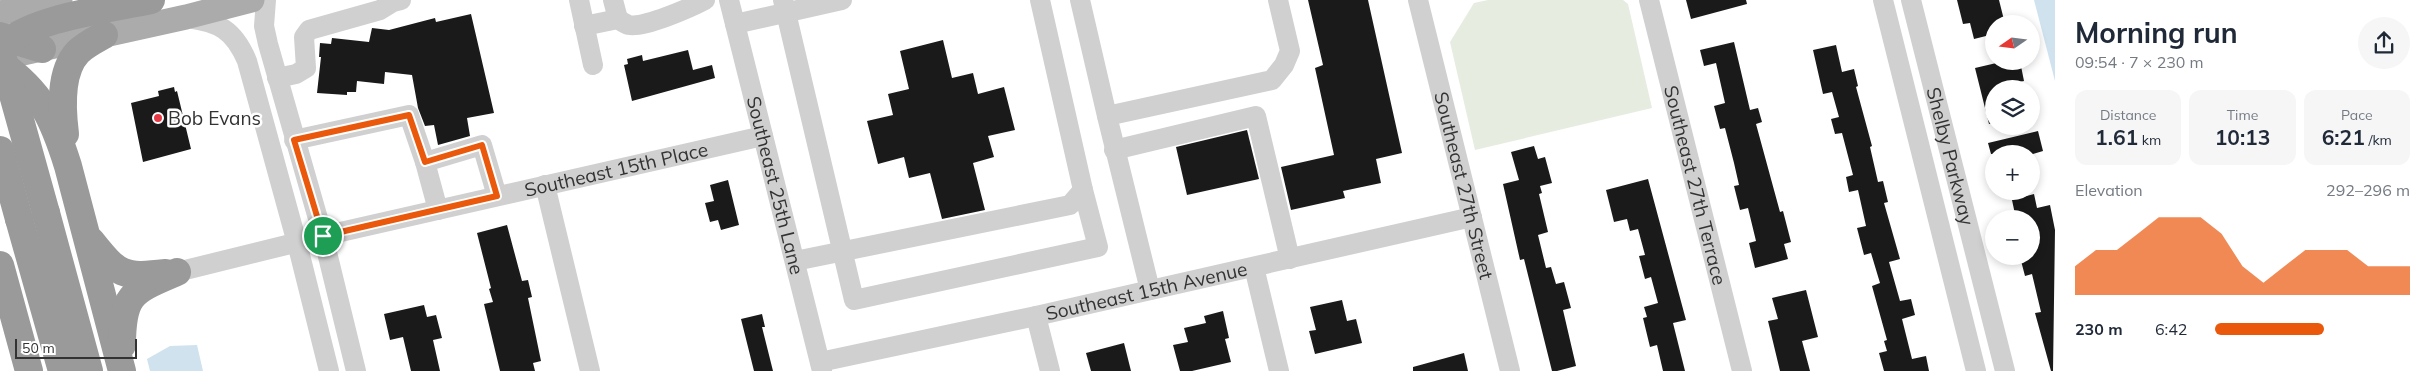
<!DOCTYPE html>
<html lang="en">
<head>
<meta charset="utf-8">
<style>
  :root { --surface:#fff; --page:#f6f6f7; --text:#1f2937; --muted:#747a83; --accent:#ea580c }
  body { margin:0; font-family:Mulish,sans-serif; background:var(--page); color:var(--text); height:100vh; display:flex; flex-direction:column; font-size:19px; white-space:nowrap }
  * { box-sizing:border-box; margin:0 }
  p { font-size:16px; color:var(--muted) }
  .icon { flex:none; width:28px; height:28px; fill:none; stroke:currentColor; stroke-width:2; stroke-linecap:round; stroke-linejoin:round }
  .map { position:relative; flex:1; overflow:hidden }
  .drawer { display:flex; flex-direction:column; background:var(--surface); width:375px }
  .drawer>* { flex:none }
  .needle { width:32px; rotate:256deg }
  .buttons { position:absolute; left:1985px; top:15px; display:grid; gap:10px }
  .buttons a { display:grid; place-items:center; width:55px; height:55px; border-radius:50%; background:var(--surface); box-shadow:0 2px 8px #0003; font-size:25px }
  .scale { position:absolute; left:15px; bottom:12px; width:122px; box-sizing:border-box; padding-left:5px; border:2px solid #333; border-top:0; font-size:14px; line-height:18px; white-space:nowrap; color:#333; -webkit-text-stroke:4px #fff; paint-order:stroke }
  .pin { position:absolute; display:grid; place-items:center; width:42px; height:42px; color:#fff; margin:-21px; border:2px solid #fff; border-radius:50%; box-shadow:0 1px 5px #0007 }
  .round { display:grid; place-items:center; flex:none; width:52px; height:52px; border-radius:26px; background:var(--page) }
  .overview { display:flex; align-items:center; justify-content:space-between; height:85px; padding:0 20px }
  h1 { font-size:28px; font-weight:700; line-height:38px }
  .metrics { display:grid; grid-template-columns:repeat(3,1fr); gap:8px; height:85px; padding:5px 20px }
  .metrics div { display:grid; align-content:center; border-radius:12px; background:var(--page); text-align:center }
  .metrics b { font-size:21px; font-weight:700 }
  .metrics small { font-size:14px; font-weight:400 }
  .metrics p { font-size:14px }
  .chart { height:140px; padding:10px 20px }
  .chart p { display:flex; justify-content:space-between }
  .chart svg { width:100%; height:90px; margin-top:5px; fill:var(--accent); opacity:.7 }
  ul { padding:0 20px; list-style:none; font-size:16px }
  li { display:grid; grid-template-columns:80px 60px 1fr; align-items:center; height:38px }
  li i { height:12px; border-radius:6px; background:var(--accent) }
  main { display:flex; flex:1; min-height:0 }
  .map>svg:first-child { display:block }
  .green { fill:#e6ecdf }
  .water { fill:#cfe2ee }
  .building { fill:#1a1a1a }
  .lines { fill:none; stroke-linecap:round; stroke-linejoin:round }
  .minor { stroke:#d0d0d0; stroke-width:20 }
  .major { stroke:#ababab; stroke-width:25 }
  .highway { stroke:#9a9a9a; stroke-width:28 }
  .highway-bridge { stroke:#9a9a9a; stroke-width:28 }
  .route-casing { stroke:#fff; stroke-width:10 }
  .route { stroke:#ea580c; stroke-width:6 }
  .poi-dot { fill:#e63946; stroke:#fff; stroke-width:2 }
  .labels { text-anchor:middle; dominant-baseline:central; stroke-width:5; stroke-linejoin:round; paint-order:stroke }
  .poi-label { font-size:19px; fill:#333; stroke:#fff; text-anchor:start }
  .street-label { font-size:19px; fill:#333; stroke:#fff }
</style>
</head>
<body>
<main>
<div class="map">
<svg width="2055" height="371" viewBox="0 0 2055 371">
  <rect width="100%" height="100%" fill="#fff"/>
  <polygon class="green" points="1488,0 1623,0 1628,4 1652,108 1475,150 1450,42 1474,3"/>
  <g class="water">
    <polygon points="2034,0 2055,0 2055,81"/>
    <polygon points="197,345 203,371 150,371 147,359 170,346"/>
  </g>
  <g class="building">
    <polygon points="1308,0 1368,0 1402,153 1376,159 1381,183 1343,191 1345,198 1291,210 1281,167 1334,155 1315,68 1323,65"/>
    <polygon points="1686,0 1746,0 1747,4 1691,19"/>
    <polygon points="1957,0 1999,0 2005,24 1994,24 1994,34 1974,39 1970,23 1963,24"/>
    <polygon points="471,14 494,113 467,118 470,136 438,145 434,125 425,126 418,108 412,75 385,72 384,84 357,81 356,92 347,92 347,95 317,93 321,57 319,57 320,43 331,44 332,38 369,42 372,28 389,30 435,18 436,22"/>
    <polygon points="943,40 952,78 973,73 978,94 1004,87 1015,130 988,136 994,157 973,163 985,210 942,219 930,173 909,178 904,157 878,164 867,121 893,115 888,94 909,89 900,51"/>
    <polygon points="1734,42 1750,110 1758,108 1762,122 1756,124 1780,212 1783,211 1791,242 1784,244 1788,259 1755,268 1749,243 1756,241 1748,208 1740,210 1734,186 1739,185 1734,163 1725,128 1720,129 1714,106 1725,103 1716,63 1704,66 1700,50"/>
    <polygon points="1836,45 1842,72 1854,69 1858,86 1856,87 1872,146 1870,147 1878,182 1883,181 1888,202 1884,203 1900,259 1889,262 1900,301 1911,299 1915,315 1902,319 1912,359 1926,356 1929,371 1884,371 1879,353 1887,351 1884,341 1887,340 1872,286 1880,283 1871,253 1864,255 1857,228 1866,226 1858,190 1849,192 1846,177 1853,175 1842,133 1835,134 1831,119 1839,117 1832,92 1823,94 1813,50"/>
    <polygon points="688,50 693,70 712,65 715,78 632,101 624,65 628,64 627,59 642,55 643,61"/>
    <polygon points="2005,61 2020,61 2024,81 2005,85 2006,89 1994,89 1994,123 1989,124 1975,68"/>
    <polygon points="174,87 175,92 177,91 191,149 143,162 131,103 159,96 158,91"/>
    <polygon points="1247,130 1259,179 1187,195 1176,147"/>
    <polygon points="2038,131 2043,151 2033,154 1991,154 1988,143"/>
    <polygon points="1534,146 1538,159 1545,157 1552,183 1540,186 1542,193 1539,194 1548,232 1538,235 1546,268 1551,267 1556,284 1564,282 1571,308 1563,310 1576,366 1557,371 1552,371 1524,259 1520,260 1503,184 1519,180 1511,152"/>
    <polygon points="1648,179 1686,320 1673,323 1685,371 1663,371 1657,345 1650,347 1643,318 1647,317 1644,307 1658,303 1651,277 1645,279 1639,256 1645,255 1638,229 1630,231 1627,219 1614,222 1606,190"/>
    <polygon points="728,180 739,225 721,230 718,220 710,222 705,203 714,201 710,185"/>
    <polygon points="2034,194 2037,208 2050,205 2055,230 2053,371 2051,371 2035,313 2041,312 2032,274 2025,276 2020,257 2031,256 2031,219 2016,219 2012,200"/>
    <polygon points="507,225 522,281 528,280 532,297 528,298 541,361 533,363 535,371 500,371 484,304 493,302 489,289 491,288 477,233"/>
    <polygon points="1806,290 1818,337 1802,341 1810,371 1780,371 1768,321 1778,319 1772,298"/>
    <polygon points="1342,300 1347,321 1356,319 1362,343 1315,354 1309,331 1316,330 1310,307"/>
    <polygon points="424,305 427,317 436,315 442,338 433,340 440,371 411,371 403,337 390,340 384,314"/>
    <polygon points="1223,311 1229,338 1225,339 1231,362 1192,371 1180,371 1173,345 1188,342 1184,328 1206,323 1204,316"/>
    <polygon points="762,314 765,327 762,327 773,371 754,371 741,319"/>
    <polygon points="1124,343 1131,371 1091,371 1086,353"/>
    <polygon points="1464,353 1468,371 1413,371 1413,367"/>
  </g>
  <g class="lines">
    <g class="minor">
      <polyline points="266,0 264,26 268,44 323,236 356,371"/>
      <polyline points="579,0 593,65"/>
      <polyline points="613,0 618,19"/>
      <path id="s1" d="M 729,0 L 822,371"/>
      <polyline points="783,0 854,300 1098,247 1083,190"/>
      <polyline points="1080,0 1107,116"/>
      <path id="s2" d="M 1418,0 L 1510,371"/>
      <path id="s3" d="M 1649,0 L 1742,371"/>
      <polyline points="1883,0 1976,371"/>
      <path id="s4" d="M 1911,0 L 2005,371"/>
      <path d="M 187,18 C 219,22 234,30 247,61 L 297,243 L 329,371"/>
      <polyline points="735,24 842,0"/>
      <path d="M 584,26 L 618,19 C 621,21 625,24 629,25 C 644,28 690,8 705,0"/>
      <polyline points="277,78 296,74 306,68 304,37 309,30 380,10 393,2 401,0"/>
      <polyline points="294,140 409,115 425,162"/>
      <polyline points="1114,150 1256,116 1290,259"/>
      <polyline points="545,185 590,371"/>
      <polyline points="438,210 425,162 482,145 497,196"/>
      <polyline points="795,261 1070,205 1083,190 1040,0"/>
      <polyline points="1254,267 1279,371"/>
      <path id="s5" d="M 177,272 L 323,236 L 763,136"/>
      <polyline points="1150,290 1107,116 1272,80 1284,65 1290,51 1278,0"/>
      <polyline points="1036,316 1050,371"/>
      <path id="s6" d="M 820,362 L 1036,316 L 1472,217"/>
    </g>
    <g class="major">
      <polyline points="0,13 60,0"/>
      <polyline points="23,53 186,17 252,0"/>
    </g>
    <g class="highway">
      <polyline points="0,36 42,49"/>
      <path d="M 0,48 C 29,18 109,9 151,0"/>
      <path d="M 0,63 C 42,93 53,118 68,166 L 122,371"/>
      <path d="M 65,134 C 62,110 59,72 78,52 C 85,45 95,40 104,35"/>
      <polyline points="46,213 89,371"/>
      <polyline points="19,219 62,371"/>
      <path d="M 91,241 C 118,275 123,278 166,273"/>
      <polyline points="0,265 29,371"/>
      <path d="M 122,345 C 122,293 133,291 177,272"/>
    </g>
    <g class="highway-bridge">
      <polyline points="0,48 46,213"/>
      <polyline points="0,150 19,219"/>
    </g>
  </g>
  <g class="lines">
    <defs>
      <polygon id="route" points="409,115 425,162 482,145 497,196 323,236 294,140"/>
    </defs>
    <use href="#route" class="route-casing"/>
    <use href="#route" class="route"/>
  </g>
  <circle class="poi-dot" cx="158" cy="118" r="5"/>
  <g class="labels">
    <g class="poi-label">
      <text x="168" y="118">Bob Evans</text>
    </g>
    <g class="street-label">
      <text stroke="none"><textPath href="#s4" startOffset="161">Shelby Parkway</textPath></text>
      <text stroke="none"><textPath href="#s5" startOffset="451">Southeast 15th Place</textPath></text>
      <text stroke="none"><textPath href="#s1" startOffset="191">Southeast 25th Lane</textPath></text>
      <text stroke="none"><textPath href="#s2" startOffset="191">Southeast 27th Street</textPath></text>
      <text stroke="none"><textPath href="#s3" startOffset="191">Southeast 27th Terrace</textPath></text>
      <text stroke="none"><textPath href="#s6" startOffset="334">Southeast 15th Avenue</textPath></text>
    </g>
  </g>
</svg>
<div class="buttons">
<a><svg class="needle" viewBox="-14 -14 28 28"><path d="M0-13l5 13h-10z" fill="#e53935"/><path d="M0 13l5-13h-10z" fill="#747a83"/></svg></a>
<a><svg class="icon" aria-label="layers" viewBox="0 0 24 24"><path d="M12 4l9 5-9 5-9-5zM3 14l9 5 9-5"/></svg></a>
<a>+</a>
<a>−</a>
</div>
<div class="scale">50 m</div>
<div class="pin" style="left:323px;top:236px;background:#1e9e55"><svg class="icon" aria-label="arrive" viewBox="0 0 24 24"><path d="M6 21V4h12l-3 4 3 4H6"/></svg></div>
</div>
<section class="drawer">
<div class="overview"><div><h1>Morning run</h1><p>09:54 · 7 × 230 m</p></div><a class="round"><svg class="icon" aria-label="share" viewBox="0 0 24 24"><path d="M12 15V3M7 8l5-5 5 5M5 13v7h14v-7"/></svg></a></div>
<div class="metrics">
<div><p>Distance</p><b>1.61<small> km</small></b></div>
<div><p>Time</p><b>10:13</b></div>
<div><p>Pace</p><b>6:21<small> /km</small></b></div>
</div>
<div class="chart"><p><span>Elevation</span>292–296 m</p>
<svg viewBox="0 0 160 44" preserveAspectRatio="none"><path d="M0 44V30L10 22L20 22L30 14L40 6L50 6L60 6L70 14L80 30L90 38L100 30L110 22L120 22L130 22L140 30L150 30L160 30V44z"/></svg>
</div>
<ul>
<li><b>230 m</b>6:42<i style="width:56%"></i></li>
</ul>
</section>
</main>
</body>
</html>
